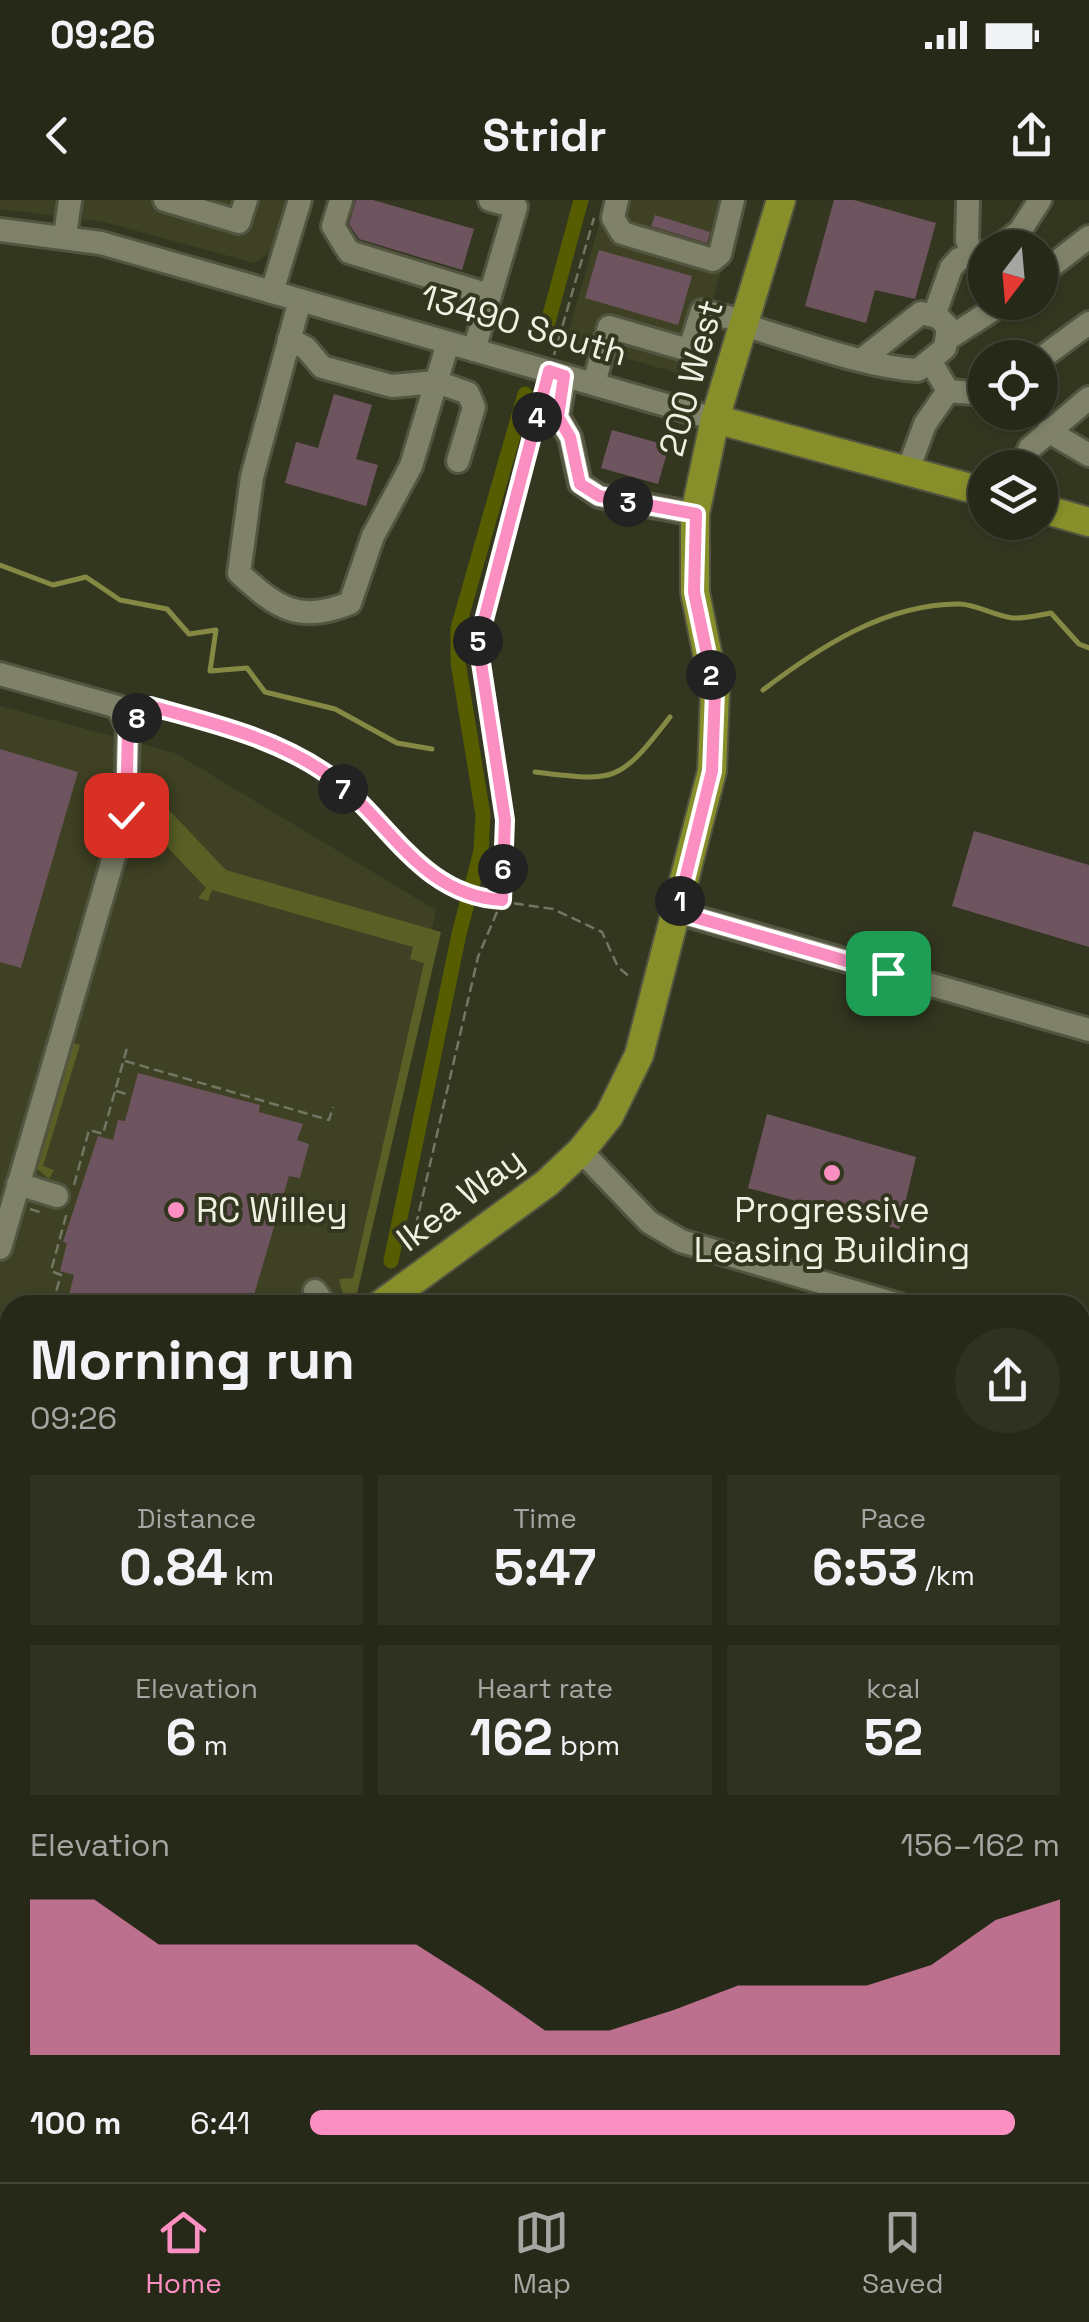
<!DOCTYPE html>
<html lang="en">
<head>
<meta charset="utf-8">
<style>
  :root { --surface:#272918; --page:#2f3121; --text:#f1f3f6; --muted:#a4a6a2; --line:#434537; --accent:#fc8fc1 }
  body { margin:0; font-family:"Space Grotesk",sans-serif; background:var(--page); color:var(--text); height:100vh; display:flex; flex-direction:column; font-size:38px; white-space:nowrap }
  * { box-sizing:border-box; margin:0 }
  p { font-size:32px; color:var(--muted) }
  .icon { flex:none; width:55px; height:55px; fill:none; stroke:currentColor; stroke-width:2; stroke-linecap:round; stroke-linejoin:round }
  .map { position:relative; flex:1; overflow:hidden }
  .details { position:absolute; left:0px; top:1095px; width:1090px; height:888px; display:flex; flex-direction:column; background:var(--surface); border-radius:30px 30px 0 0; box-shadow:0 2px 8px #0004,0 0 0 2px var(--line) }
  .details>* { flex:none }
  .needle { width:65px; rotate:196deg }
  .tools { position:absolute; left:968px; top:30px; display:grid; gap:20px }
  .tools a { display:grid; place-items:center; width:90px; height:90px; border-radius:50%; background:var(--surface); box-shadow:0 2px 8px #0004,0 0 0 2px var(--line); font-size:50px }
  .pin { position:absolute; display:grid; place-items:center; width:85px; height:85px; color:#fff; margin:-42px; border-radius:20px; box-shadow:0 5px 15px #0006 }
  .km { position:absolute; width:50px; height:50px; margin:-25px; border-radius:50%; background:#222; color:#fff; font-size:28px; line-height:50px; text-align:center }
  .round { display:grid; place-items:center; flex:none; width:105px; height:105px; border-radius:52px; background:var(--page) }
  .summary { display:flex; align-items:center; justify-content:space-between; height:170px; padding:0 30px }
  h1 { font-size:55px; font-weight:700; line-height:75px }
  .stats { display:grid; grid-template-columns:repeat(3,1fr); gap:15px; height:170px; padding:10px 30px }
  .stats div { display:grid; align-content:center; border-radius:0px; background:var(--page); text-align:center }
  .stats b { font-size:50px; font-weight:700 }
  .stats small { font-size:28px; font-weight:400 }
  .stats p { font-size:28px }
  .chart { height:280px; padding:20px 30px }
  .chart p { display:flex; justify-content:space-between }
  .chart svg { width:100%; height:180px; margin-top:10px; fill:var(--accent); opacity:.7 }
  ul { padding:0 30px; list-style:none; font-size:32px }
  li { display:grid; grid-template-columns:160px 120px 1fr; align-items:center; height:75px }
  li i { height:25px; border-radius:12px; background:var(--accent) }
  .status { display:flex; justify-content:space-between; align-items:center; height:70px; padding:0 50px; background:var(--surface); direction:ltr }
  .status svg { height:28px; fill:currentColor }
  header { display:flex; justify-content:space-between; align-items:center; height:130px; padding:0 30px; background:var(--surface); font-size:45px; font-weight:700 }
  .menu { display:flex; justify-content:space-around; align-items:center; height:140px; border-top:2px solid var(--line); background:var(--surface); font-size:28px; color:var(--muted) }
  .menu a { display:grid; justify-items:center; gap:5px }
  .menu .selected { color:var(--accent) }
  .map>svg:first-child { display:block }
  .built { fill:#3e4123 }
  .green { fill:#595f25 }
  .lines { fill:none; stroke-linecap:round; stroke-linejoin:round }
  .stream { stroke:#848944; stroke-width:5 }
  .canal { stroke:#565d00; stroke-width:15 }
  .building { fill:#6e545f }
  .minor-casing { stroke:#535541; stroke-width:28 }
  .major-casing { stroke:#535541; stroke-width:32 }
  .path { stroke:#737662; stroke-width:2.5; stroke-dasharray:10 5; stroke-linecap:butt }
  .minor { stroke:#7f8269; stroke-width:22 }
  .major { stroke:#878f2a; stroke-width:28 }
  .route-casing { stroke:#fff; stroke-width:20 }
  .route { stroke:#fc8fc1; stroke-width:12 }
  .poi-dot { fill:#fc8fc1; stroke:#343720; stroke-width:4 }
  .labels { text-anchor:middle; dominant-baseline:central; stroke-width:8; stroke-linejoin:round; paint-order:stroke }
  .street-label { font-size:35px; fill:#eff1e3; stroke:#343720 }
  .poi-label { font-size:35px; fill:#eff1e3; stroke:#343720; text-anchor:start }
</style>
</head>
<body>
<div class="status"><b>09:26</b><svg viewBox="0 0 49 12"><path d="M0 12V9h3v3zM5 12V6h3v6zM10 12V3h3v9zM15 12V0h3v12zM26 1h20v11H26zM47 4h2v5h-2z"/></svg></div>
<header><svg class="icon" aria-label="back" viewBox="0 0 24 24"><path d="M15 5l-7 7 7 7"/></svg>Stridr<svg class="icon" aria-label="share" viewBox="0 0 24 24"><path d="M12 15V3M7 8l5-5 5 5M5 13v7h14v-7"/></svg></header>
<div class="map">
<svg width="1089" height="1982" viewBox="0 0 1089 1982">
  <rect width="100%" height="100%" fill="#343720"/>
  <g class="built">
    <polygon points="0,0 287,0 271,52 254,63 104,22 0,9"/>
    <polygon points="606,0 741,0 691,177 566,141"/>
    <polygon points="0,506 175,553 436,710 361,1078 338,1105 10,1105 10,1747 0,1745"/>
  </g>
  <g class="green">
    <polygon points="147,587 226,670 441,732 355,1102 344,1099 339,1079 353,1078 424,763 410,759 413,747 212,690 208,701 198,698 206,688 154,633 142,638 148,614 136,600"/>
    <polygon points="73,843 80,845 43,966 54,970 49,979 36,968"/>
  </g>
  <g class="lines">
    <g class="stream">
      <polyline points="0,365 53,385 86,377 120,400 167,409 189,434 216,430 210,471 247,468 265,492 335,509 397,543 432,549"/>
      <path d="M 763,490 C 818,448 886,403 960,404 C 978,405 995,416 1013,418 C 1024,419 1039,415 1051,413 L 1079,444 L 1089,448"/>
      <path d="M 535,572 C 616,582 619,583 670,517"/>
    </g>
    <g class="canal">
      <polyline points="547,126 581,0"/>
      <polyline points="391,1061 459,734 481,651 483,615 458,462 458,428 525,194"/>
    </g>
  </g>
  <g class="building">
    <polygon points="356,0 373,0 474,29 462,70 359,39 349,24"/>
    <polygon points="834,0 854,0 936,23 915,99 875,90 866,123 805,106"/>
    <polygon points="655,15 710,32 707,43 651,26"/>
    <polygon points="599,50 692,76 678,125 585,98"/>
    <polygon points="334,194 372,205 356,259 378,265 366,306 285,283 296,242 318,248"/>
    <polygon points="612,230 669,246 658,284 601,268"/>
    <polygon points="0,549 78,572 21,768 0,762"/>
    <polygon points="974,631 1089,665 1089,747 952,706"/>
    <polygon points="138,873 260,905 259,912 303,924 297,940 309,944 300,978 289,976 251,1105 73,1105 75,1097 69,1095 74,1075 60,1071 67,1043 63,1042 98,936 113,940 118,920 125,921"/>
    <polygon points="767,914 916,957 899,1029 748,988"/>
  </g>
  <g class="lines">
    <defs>
      <g id="minor">
        <polyline points="165,0 239,22 246,0"/>
        <polyline points="341,0 333,26 349,52 489,95"/>
        <polyline points="617,0 613,18 622,33 713,60 720,54 733,0"/>
        <polyline points="968,2 967,40 973,57"/>
        <polyline points="0,30 101,43 715,219"/>
        <polyline points="65,36 70,0"/>
        <polyline points="997,48 1020,31 1040,0"/>
        <polyline points="1040,75 1089,37"/>
        <polyline points="272,92 300,0"/>
        <path d="M 300,100 L 252,277 L 239,373 C 277,408 299,424 350,403 L 373,336 L 411,266 L 448,143"/>
        <polyline points="934,116 951,68 959,59 985,53"/>
        <path d="M 743,125 C 796,140 864,167 918,170 L 945,148 L 948,127 L 938,117 L 921,113 L 864,158"/>
        <polyline points="949,138 1005,102"/>
        <polyline points="289,139 306,148 322,167 392,186 437,182 468,193 474,207 458,261"/>
        <polyline points="474,150 516,7 490,0"/>
        <polyline points="1040,159 1089,123"/>
        <polyline points="565,176 558,217 570,237 580,283 599,296 695,314"/>
        <polyline points="594,184 609,127 685,149 691,145 702,111 744,121"/>
        <polyline points="948,191 985,194"/>
        <polyline points="1048,231 1089,255"/>
        <polyline points="1020,268 1030,248 1089,198"/>
        <polyline points="908,270 925,224 948,191 931,162"/>
        <polyline points="0,474 118,507 128,528 126,615 0,1048"/>
        <polyline points="677,712 1089,830"/>
        <polyline points="581,951 649,1022 681,1041 899,1105"/>
        <polyline points="18,984 57,996"/>
        <polyline points="315,1091 325,1105"/>
        <polyline points="1080,1156 1089,1158"/>
        <polyline points="0,1186 10,1188"/>
        <polyline points="0,1227 10,1230"/>
        <polyline points="1089,1288 1089,1301"/>
        <polyline points="0,1391 10,1394"/>
        <polyline points="1080,1540 1089,1543"/>
        <polyline points="1080,1735 1089,1737"/>
        <polyline points="0,1767 10,1769"/>
        <polyline points="1080,1916 1089,1919"/>
        <polyline points="18,1972 32,1982"/>
        <polyline points="691,1972 712,1982"/>
      </g>
      <g id="major">
        <polyline points="715,219 985,292"/>
        <polyline points="1040,308 1089,322"/>
        <polyline points="380,1105 547,983 581,951 609,916 639,855 712,571 715,492 695,392 695,314 715,219 781,0"/>
        <polyline points="144,1972 147,1982"/>
      </g>
    </defs>
    <use href="#minor" class="minor-casing"/>
    <use href="#major" class="major-casing"/>
    <g class="path">
      <polyline points="554,155 594,18"/>
      <polyline points="143,513 150,506 278,544 330,576 429,676 484,699 553,709 602,732 618,767 631,778"/>
      <polyline points="125,861 329,920 333,907"/>
      <polyline points="116,891 130,895"/>
      <polyline points="74,985 89,930 103,934 127,848"/>
      <polyline points="30,1009 43,1013"/>
      <polyline points="409,1055 478,757 502,700 505,620 477,443 538,211"/>
      <polyline points="52,1105 61,1075 51,1071 67,1012"/>
      <polyline points="1080,1337 1089,1339"/>
      <polyline points="1080,1395 1089,1398"/>
      <polyline points="1080,1441 1088,1451 1089,1446"/>
      <polyline points="0,1445 6,1425"/>
      <polyline points="1080,1457 1085,1464 1080,1479"/>
      <polyline points="0,1480 10,1483"/>
      <polyline points="1080,1481 1089,1483"/>
      <polyline points="10,1542 6,1555 10,1559"/>
      <polyline points="0,1618 4,1618 10,1599"/>
    </g>
    <use href="#minor" class="minor"/>
    <use href="#major" class="major"/>
  </g>
  <g class="lines">
    <defs>
      <path id="route" d="M 126,615 L 128,528 L 150,506 C 211,523 274,537 327,574 C 388,617 419,696 502,700 L 505,620 L 478,443 L 549,171 L 564,176 L 558,217 L 570,237 L 580,284 L 599,296 L 696,314 L 694,392 L 715,492 L 712,571 L 677,712 L 888,773"/>
    </defs>
    <use href="#route" class="route-casing"/>
    <use href="#route" class="route"/>
  </g>
  <g class="poi-dot">
    <circle cx="832" cy="973" r="10"/>
    <circle cx="176" cy="1010" r="10"/>
  </g>
  <g class="labels">
    <g class="street-label">
      <text transform="translate(524 125) rotate(16)">13490 South</text>
      <text transform="translate(691 178) rotate(-75)">200 West</text>
      <text transform="translate(460 999) rotate(-37)">Ikea Way</text>
    </g>
    <g class="poi-label">
      <text x="196" y="1010">RC Willey</text>
      <text x="832" y="1010" text-anchor="middle">Progressive<tspan x="832" dy="40">Leasing Building</tspan></text>
    </g>
  </g>
</svg>
<div class="tools">
<a><svg class="needle" viewBox="-14 -14 28 28"><path d="M0-13l5 13h-10z" fill="#e53935"/><path d="M0 13l5-13h-10z" fill="#a4a6a2"/></svg></a>
<a><svg class="icon" aria-label="locate" viewBox="0 0 24 24"><circle cx="12" cy="12" r="6"/><path d="M12 2v4M12 18v4M2 12h4M18 12h4"/></svg></a>
<a><svg class="icon" aria-label="layers" viewBox="0 0 24 24"><path d="M12 4l9 5-9 5-9-5zM3 14l9 5 9-5"/></svg></a>
</div>
<div class="pin" style="left:888px;top:773px;background:#1e9e55"><svg class="icon" aria-label="arrive" viewBox="0 0 24 24"><path d="M6 21V4h12l-3 4 3 4H6"/></svg></div>
<div class="pin" style="left:126px;top:615px;background:#d93025"><svg class="icon" aria-label="check" viewBox="0 0 24 24"><path d="M5 12l5 5 9-10"/></svg></div>
<b class="km" style="left:680px;top:701px">1</b>
<b class="km" style="left:711px;top:475px">2</b>
<b class="km" style="left:628px;top:302px">3</b>
<b class="km" style="left:537px;top:217px">4</b>
<b class="km" style="left:478px;top:441px">5</b>
<b class="km" style="left:503px;top:669px">6</b>
<b class="km" style="left:343px;top:589px">7</b>
<b class="km" style="left:137px;top:518px">8</b>
<section class="details">
<div class="summary"><div><h1>Morning run</h1><p>09:26</p></div><a class="round"><svg class="icon" aria-label="share" viewBox="0 0 24 24"><path d="M12 15V3M7 8l5-5 5 5M5 13v7h14v-7"/></svg></a></div>
<div class="stats">
<div><p>Distance</p><b>0.84<small> km</small></b></div>
<div><p>Time</p><b>5:47</b></div>
<div><p>Pace</p><b>6:53<small> /km</small></b></div>
</div>
<div class="stats">
<div><p>Elevation</p><b>6<small> m</small></b></div>
<div><p>Heart rate</p><b>162<small> bpm</small></b></div>
<div><p>kcal</p><b>52</b></div>
</div>
<div class="chart"><p><span>Elevation</span>156–162 m</p>
<svg viewBox="0 0 160 44" preserveAspectRatio="none"><path d="M0 44V6L10 6L20 17L30 17L40 17L50 17L60 17L70 27L80 38L90 38L100 33L110 27L120 27L130 27L140 22L150 11L160 6V44z"/></svg>
</div>
<ul>
<li><b>100 m</b>6:41<i style="width:94%"></i></li>
</ul>
</section>
</div>
<nav class="menu">
<a class="selected"><svg class="icon" aria-label="home" viewBox="0 0 24 24"><path d="M3 11l9-7 9 7M6 9v11h12V9"/></svg>Home</a>
<a><svg class="icon" aria-label="map" viewBox="0 0 24 24"><path d="M3 6l6-2 6 2 6-2v14l-6 2-6-2-6 2zM9 4v14M15 6v14"/></svg>Map</a>
<a><svg class="icon" aria-label="saved" viewBox="0 0 24 24"><path d="M7 4h10v16l-5-4-5 4z"/></svg>Saved</a>
</nav>
</body>
</html>
